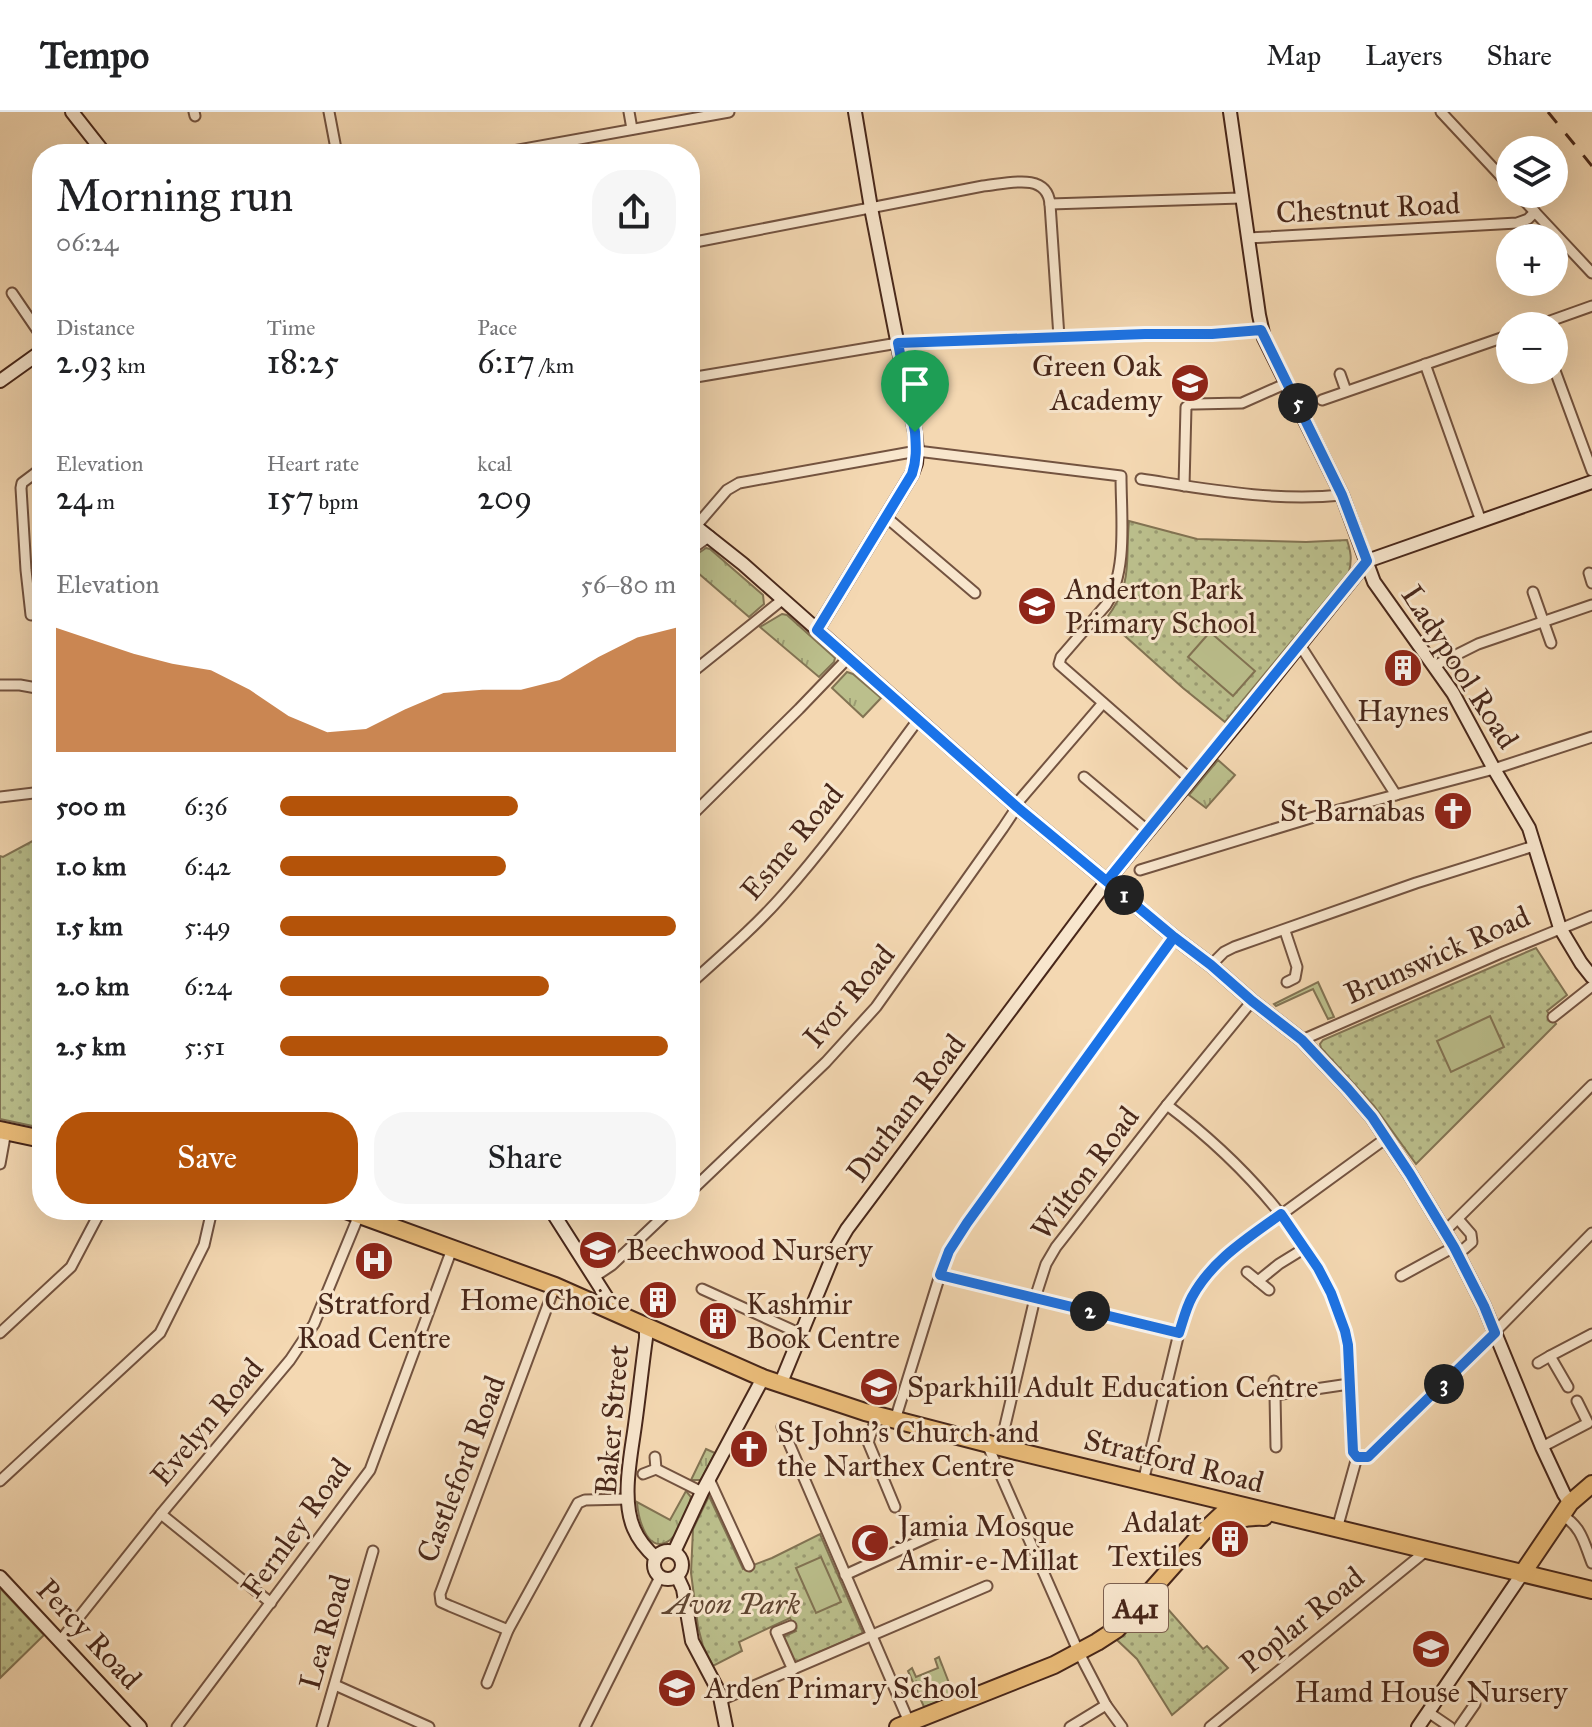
<!DOCTYPE html>
<html lang="en">
<head>
<meta charset="utf-8">
<style>
  :root { --surface:#fff; --page:#f6f6f6; --text:#202124; --muted:#757577; --line:#e0e0e0; --accent:#b45309 }
  body { margin:0; font-family:"IM FELL Great Primer",serif; background:var(--page); color:var(--text); height:100vh; display:flex; flex-direction:column; font-size:30px; white-space:nowrap }
  * { box-sizing:border-box; margin:0 }
  p { font-size:26px; color:var(--muted) }
  .icon { flex:none; width:44px; height:44px; fill:none; stroke:currentColor; stroke-width:2; stroke-linecap:round; stroke-linejoin:round }
  .map { position:relative; flex:1; overflow:hidden }
  .details { position:absolute; left:32px; top:32px; width:668px; height:1076px; display:flex; flex-direction:column; background:var(--surface); border-radius:32px; box-shadow:0 8px 32px #0002 }
  .details>* { flex:none }
  .buttons { position:absolute; left:1496px; top:24px; display:grid; gap:16px }
  .buttons a { display:grid; place-items:center; width:72px; height:72px; border-radius:50%; background:var(--surface); box-shadow:0 8px 32px #0002; font-size:40px }
  .pin { position:absolute; display:grid; place-items:center; width:68px; height:68px; color:#fff; margin:-82px -34px; border-radius:50% 50% 50% 0; rotate:-45deg; box-shadow:0 0 8px #0007 }
  .pin .icon { rotate:45deg }
  .km { position:absolute; width:40px; height:40px; margin:-20px; border-radius:50%; background:#222; color:#fff; font-size:22px; line-height:40px; text-align:center }
  .round { display:grid; place-items:center; flex:none; width:84px; height:84px; border-radius:32px; background:var(--page) }
  .overview { display:flex; align-items:center; justify-content:space-between; height:136px; padding:0 24px }
  h1 { font-size:44px; font-weight:600; line-height:60px }
  .figures { display:grid; grid-template-columns:repeat(3,1fr); gap:12px; height:136px; padding:8px 24px }
  .figures div { display:grid; align-content:center }
  .figures b { font-size:34px; font-weight:600 }
  .figures small { font-size:22px; font-weight:400 }
  .figures p { font-size:22px }
  .chart { height:224px; padding:16px 24px }
  .chart p { display:flex; justify-content:space-between }
  .chart svg { width:100%; height:144px; margin-top:8px; fill:var(--accent); opacity:.7 }
  .button { display:flex; gap:16px; margin-top:auto; padding:16px 24px }
  .button a { flex:1; height:92px; border-radius:32px; background:var(--accent); color:#fff; font-size:32px; font-weight:600; line-height:92px; text-align:center }
  .button a+a { background:var(--page); color:var(--text) }
  ul { padding:0 24px; list-style:none; font-size:26px }
  li { display:grid; grid-template-columns:128px 96px 1fr; align-items:center; height:60px }
  li i { height:20px; border-radius:10px; background:var(--accent) }
  header { display:flex; align-items:center; gap:48px; box-sizing:border-box; height:112px; padding:0 40px; background:var(--surface); border-bottom:2px solid var(--line) }
  header strong { font-size:38px }
  nav { display:flex; gap:44px; margin-inline-start:auto; font-size:28px }
  .map>svg:first-child { display:block }
  .grass { fill:url(#grass-tufts); stroke:#827353; stroke-width:2 }
  .park { fill:url(#park-dots); stroke:#827353; stroke-width:2 }
  .garden { fill:#bbbf8c; stroke:#827353; stroke-width:2 }
  .lines { fill:none; stroke-linecap:round; stroke-linejoin:round }
  .street-casing { stroke:#735340; stroke-width:13 }
  .secondary-casing { stroke:#48271a; stroke-width:16 }
  .highway-casing { stroke:#48271a; stroke-width:20 }
  .street { stroke:#f8e6cd; stroke-width:9 }
  .secondary { stroke:#f8e6cd; stroke-width:12 }
  .highway { stroke:#eabc79; stroke-width:16 }
  .rail { stroke:#48271a; stroke-width:3; stroke-dasharray:14 14; stroke-linecap:butt }
  .route-casing { stroke:#fff; stroke-width:16 }
  .route { stroke:#1a73e8; stroke-width:10 }
  .labels { text-anchor:middle; dominant-baseline:central; stroke-width:6; stroke-linejoin:round; paint-order:stroke }
  .shield { fill:#f8e6cd; stroke:#7d6050; stroke-width:2 }
  .shield-label { font-size:28px; font-weight:bold; fill:#48271a }
  .street-label { font-size:30px; fill:#48271a; stroke:#f8e6cd }
  .poi-label { font-size:30px; fill:#48271a; stroke:#f8e6cd; text-anchor:start }
  .park-label { font-size:30px; font-style:italic; fill:#5f4531; stroke:#f8e6cd }
</style>
</head>
<body>
<header>
<strong>Tempo</strong>
<nav><a>Map</a><a>Layers</a><a>Share</a></nav>
</header>
<div class="map">
<svg width="1592" height="1615" viewBox="0 0 1592 1615">
  <defs>
    <pattern id="grass-tufts" width="24" height="20" patternUnits="userSpaceOnUse" patternTransform="scale(2)"><rect width="24" height="20" fill="#bbbf8c"/><path d="M3 7l-1-3M5 7V3M7 7l1-3M15 17l-1-3M17 17v-4M19 17l1-3" fill="none" stroke="#9a9b72"/></pattern>
    <pattern id="park-dots" width="8" height="8" patternUnits="userSpaceOnUse" patternTransform="scale(2)"><rect width="8" height="8" fill="#bbbf8c"/><path d="M2 2h.1M6 6h.1" fill="none" stroke="#9a9b72" stroke-width="1.8" stroke-linecap="round"/></pattern>
  </defs>
  <rect width="100%" height="100%" fill="#f4d8b2"/>
  <filter id="stains"><feTurbulence type="fractalNoise" baseFrequency=".0025" numOctaves="4"/><feColorMatrix values="0 0 0 0 .2 0 0 0 0 .09 0 0 0 0 .02 0 0 0 .5 -.17"/></filter>
  <radialGradient id="worn" r=".72"><stop offset=".6" stop-color="#630" stop-opacity="0"/><stop offset="1" stop-color="#630" stop-opacity=".3"/></radialGradient>
  <g class="grass">
    <polygon points="706,436 710,437 763,483 764,492 749,505 690,454 690,447"/>
    <polygon points="782,502 787,503 835,546 834,550 819,565 760,515"/>
    <polygon points="847,560 853,562 881,586 863,605 832,576"/>
    <polygon points="1218,648 1235,663 1206,696 1189,683"/>
    <polygon points="1318,870 1334,905 1328,907 1313,877 1276,894 1274,892"/>
    <polygon points="706,1337 715,1341 701,1368 691,1368"/>
    <path d="M 686,1379 L 691,1385 C 689,1397 678,1425 667,1430 C 646,1441 638,1404 637,1390 L 670,1408 Z"/>
    <polygon points="939,1545 954,1584 924,1595 908,1559 912,1556 916,1565 938,1556 935,1547"/>
  </g>
  <g class="park">
    <path d="M 1129,409 L 1197,427 L 1306,430 L 1347,428 C 1351,440 1352,447 1349,460 L 1225,610 L 1183,576 L 1106,507 C 1134,470 1125,450 1129,409 Z"/>
    <polygon points="42,724 42,1016 0,1007 0,744 3,745"/>
    <polygon points="1536,836 1567,883 1547,899 1556,912 1416,1052 1374,994 1321,936 1320,932 1323,928"/>
    <polygon points="709,1384 743,1457 772,1446 820,1422 863,1521 795,1551 783,1525 796,1519 790,1506 739,1530 742,1539 713,1554 703,1534 698,1515 691,1461 693,1417"/>
    <polygon points="0,1476 44,1523 0,1566"/>
    <polygon points="1159,1487 1203,1537 1207,1534 1228,1556 1172,1603 1137,1547 1117,1528 1140,1508"/>
  </g>
  <g class="garden">
    <polygon points="1210,520 1255,559 1233,584 1188,545"/>
    <polygon points="1490,904 1504,935 1451,960 1437,929"/>
    <polygon points="821,1445 841,1490 816,1501 796,1456"/>
  </g>
  <g class="lines">
    <defs>
      <g id="street">
        <polyline points="194,0 195,4"/>
        <polyline points="329,0 337,42"/>
        <polyline points="629,0 632,17"/>
        <polyline points="1441,0 1510,74"/>
        <polyline points="496,42 729,0"/>
        <polyline points="1518,82 1592,161"/>
        <polyline points="1050,92 1059,225"/>
        <polyline points="1248,126 1517,111 1528,107 1535,100"/>
        <path d="M 690,131 L 983,74 C 1006,72 1047,59 1050,92 L 1241,86"/>
        <polyline points="12,181 42,225"/>
        <polyline points="1536,214 1592,194"/>
        <polyline points="1425,252 1481,409"/>
        <polyline points="1554,256 1592,359"/>
        <polyline points="1340,262 1346,279"/>
        <polyline points="690,266 898,231 1145,222 1212,222 1261,218"/>
        <polyline points="1322,288 1510,223"/>
        <path d="M 1141,367 C 1207,377 1274,390 1342,383"/>
        <polyline points="1184,374 1186,295 1190,292 1195,292 1242,291 1287,271"/>
        <polyline points="886,405 975,481"/>
        <path d="M 696,414 L 727,378 L 739,371 L 917,339 L 1121,364 C 1121,404 1128,459 1106,493 L 1061,545 L 1059,552 L 1190,667"/>
        <polyline points="690,438 710,424"/>
        <polyline points="1589,461 1592,471"/>
        <polyline points="1533,480 1551,531"/>
        <polyline points="31,503 26,458 21,376 22,371 42,356"/>
        <polyline points="1300,533 1396,683"/>
        <polyline points="1434,554 1478,532 1592,493"/>
        <polyline points="690,562 782,488"/>
        <polyline points="0,573 20,573 42,577"/>
        <polyline points="1084,665 1148,719"/>
        <polyline points="0,685 42,680"/>
        <polyline points="690,705 799,597 849,545"/>
        <polyline points="1140,758 1327,701 1494,657 1592,625"/>
        <polyline points="1285,819 1297,855 1295,866 1287,870"/>
        <polyline points="1211,853 1224,840 1234,835 1416,771 1534,734"/>
        <path d="M 690,872 C 722,843 755,815 783,783 C 832,728 874,667 918,608"/>
        <polyline points="1553,905 1592,874"/>
        <polyline points="1302,928 1501,841 1592,804"/>
        <path d="M 1167,993 C 1240,1048 1327,1138 1347,1229 C 1350,1243 1349,1258 1349,1272 C 1349,1292 1351,1313 1352,1334 L 1353,1340 L 1357,1345"/>
        <polyline points="0,1052 6,1019"/>
        <polyline points="690,1080 826,950 876,895 1003,716 1017,695 1018,690 1103,591"/>
        <polyline points="1458,1107 1471,1122 1472,1130 1464,1137"/>
        <polyline points="1445,1119 1592,973"/>
        <polyline points="1247,1160 1258,1169"/>
        <polyline points="940,1163 1179,1221"/>
        <polyline points="1401,1164 1454,1135"/>
        <polyline points="594,1165 612,1153 670,1098"/>
        <polyline points="702,1177 801,1222"/>
        <polyline points="1269,1178 1258,1169 1279,1152 1305,1136"/>
        <polyline points="0,1221 71,1155 101,1098"/>
        <polyline points="1538,1251 1550,1244"/>
        <polyline points="1274,1269 1275,1283"/>
        <polyline points="1568,1275 1550,1244 1592,1222"/>
        <polyline points="877,1304 868,1330 895,1395"/>
        <polyline points="895,1308 940,1163 949,1139 967,1111 1174,825"/>
        <polyline points="782,1315 909,1610"/>
        <polyline points="987,1332 1079,1541 1106,1593 1122,1615"/>
        <polyline points="1000,1335 1035,1186 1046,1152 1056,1135 1167,993 1252,889"/>
        <polyline points="1276,1335 1275,1283 1349,1272"/>
        <polyline points="1542,1335 1588,1311 1577,1289"/>
        <polyline points="1357,1345 1368,1345 1371,1342 1483,1232 1592,1121"/>
        <polyline points="656,1357 702,1380"/>
        <polyline points="643,1362 656,1357 655,1345"/>
        <polyline points="709,1367 749,1454"/>
        <polyline points="0,1369 160,1221 204,1133 212,1098"/>
        <polyline points="1143,1370 1179,1221 1188,1193 1202,1168 1227,1142 1385,1027"/>
        <polyline points="161,1402 271,1491"/>
        <path d="M 1562,1403 C 1582,1415 1584,1431 1592,1451"/>
        <polyline points="1337,1417 1357,1345"/>
        <polyline points="845,1463 950,1415"/>
        <polyline points="791,1514 776,1520 793,1558"/>
        <polyline points="508,1518 450,1494 441,1490 440,1482 555,1174"/>
        <polyline points="60,1529 161,1402 290,1248 314,1212 359,1103"/>
        <polyline points="487,1571 508,1518 578,1391 585,1388 628,1387"/>
        <polyline points="335,1573 429,1615"/>
        <polyline points="721,1588 987,1474"/>
        <polyline points="1428,1600 1450,1615"/>
        <polyline points="177,1615 370,1358 452,1137"/>
        <polyline points="322,1615 373,1439"/>
        <polyline points="585,1615 660,1465"/>
        <polyline points="1070,1615 1106,1593"/>
        <polyline points="1210,1615 1426,1439"/>
        <polyline points="1459,1615 1475,1592"/>
      </g>
      <g id="secondary">
        <polyline points="72,0 105,42"/>
        <polyline points="1230,0 1259,203 1264,226 1342,383 1374,470 1453,581 1494,657 1529,716 1560,816 1581,851 1592,865"/>
        <polyline points="0,269 42,239"/>
        <polyline points="690,410 743,452 1017,695 1174,825 1211,853 1252,889 1302,928 1348,977 1372,1005 1410,1062 1454,1135 1484,1194 1542,1335 1564,1382 1570,1391"/>
        <polyline points="1367,449 1592,370"/>
        <polyline points="817,518 912,362 916,351 917,339 915,320 871,96 855,0"/>
        <polyline points="551,1098 616,1200"/>
        <path d="M 646,1214 L 646,1226 C 642,1255 639,1284 635,1313 C 631,1343 621,1388 634,1417 C 639,1429 646,1437 656,1446"/>
        <polyline points="780,1273 837,1134 847,1117 1107,769 1239,609 1367,449"/>
        <circle cx="668" cy="1453" r="14"/>
        <polyline points="674,1440 702,1380 763,1266"/>
        <polyline points="677,1464 683,1477 692,1529 719,1580 726,1615"/>
        <polyline points="0,1465 140,1615"/>
        <polyline points="1418,1615 1522,1462"/>
      </g>
      <g id="highway">
        <polyline points="0,1018 42,1027"/>
        <polyline points="346,1098 555,1174 763,1266 865,1300 1016,1339 1592,1478"/>
        <path d="M 1214,1418 C 1230,1408 1245,1404 1264,1405"/>
        <polyline points="1522,1462 1570,1391 1592,1372"/>
        <polyline points="898,1615 1054,1553 1097,1530 1117,1517 1204,1419 1233,1392"/>
      </g>
    </defs>
    <use href="#street" class="street-casing"/>
    <use href="#secondary" class="secondary-casing"/>
    <use href="#highway" class="highway-casing"/>
    <use href="#street" class="street"/>
    <use href="#secondary" class="secondary"/>
    <use href="#highway" class="highway"/>
    <polyline class="rail" points="1548,0 1592,54"/>
  </g>
  <g class="lines">
    <defs>
      <path id="route" d="M 915,320 C 916,335 917,347 912,362 L 817,518 L 1017,695 L 1174,825 L 967,1111 L 949,1139 L 940,1163 L 1179,1221 C 1183,1209 1186,1196 1192,1185 C 1212,1148 1248,1126 1281,1102 L 1318,1156 L 1331,1181 L 1345,1219 L 1348,1233 L 1353,1340 L 1357,1345 L 1368,1345 L 1495,1221 L 1484,1194 L 1454,1135 L 1410,1062 L 1372,1005 L 1348,977 L 1302,928 L 1252,889 L 1211,853 L 1174,825 L 1107,769 L 1367,449 L 1342,383 L 1261,218 L 1212,222 L 1145,222 L 898,231 L 915,320"/>
    </defs>
    <use href="#route" class="route-casing"/>
    <use href="#route" class="route"/>
  </g>
  <defs>
    <symbol id="school-disc" viewBox="-11 -11 22 22"><circle r="9.5" fill="#8f2418" stroke="#f8e6cd"/><path d="M0-5L7-2L0 1L-7-2ZM-4 1L0 2.5L4 1V4Q0 6-4 4Z" fill="#fff"/></symbol>
    <symbol id="building-disc" viewBox="-11 -11 22 22"><circle r="9.5" fill="#8f2418" stroke="#f8e6cd"/><path d="M-4-6H4V6H1V3H-1V6H-4ZM-2.5-4.3h1.7v1.8h-1.7ZM.8-4.3h1.7v1.8H.8ZM-2.5-1h1.7V.8h-1.7ZM.8-1h1.7V.8H.8Z" fill="#fff"/></symbol>
    <symbol id="church-disc" viewBox="-11 -11 22 22"><circle r="9.5" fill="#8f2418" stroke="#f8e6cd"/><path d="M-1.2-6h2.4v3.5h3.3v2.4h-3.3V6h-2.4V-.1h-3.3v-2.4h3.3Z" fill="#fff"/></symbol>
    <symbol id="hospital-disc" viewBox="-11 -11 22 22"><circle r="9.5" fill="#8f2418" stroke="#f8e6cd"/><path d="M-5-5h3v3.5h4V-5h3V5h-3V1.5h-4V5h-3Z" fill="#fff"/></symbol>
    <symbol id="university-disc" viewBox="-11 -11 22 22"><circle r="9.5" fill="#8f2418" stroke="#f8e6cd"/><path d="M0-5L7-2L0 1L-7-2ZM-4 1L0 2.5L4 1V4Q0 6-4 4Z" fill="#fff"/></symbol>
    <symbol id="mosque-disc" viewBox="-11 -11 22 22"><circle r="9.5" fill="#8f2418" stroke="#f8e6cd"/><path d="M3.5-4.9A6 6 0 1 0 3.5 4.9A5 5 0 1 1 3.5-4.9Z" fill="#fff"/></symbol>
  </defs>
  <g fill-rule="evenodd">
    <use href="#school-disc" x="1168" y="249" width="44" height="44"/>
    <use href="#school-disc" x="1015" y="472" width="44" height="44"/>
    <use href="#building-disc" x="1381" y="534" width="44" height="44"/>
    <use href="#church-disc" x="1431" y="677" width="44" height="44"/>
    <use href="#school-disc" x="576" y="1116" width="44" height="44"/>
    <use href="#hospital-disc" x="352" y="1127" width="44" height="44"/>
    <use href="#building-disc" x="636" y="1166" width="44" height="44"/>
    <use href="#building-disc" x="696" y="1187" width="44" height="44"/>
    <use href="#university-disc" x="857" y="1253" width="44" height="44"/>
    <use href="#church-disc" x="727" y="1315" width="44" height="44"/>
    <use href="#building-disc" x="1208" y="1405" width="44" height="44"/>
    <use href="#mosque-disc" x="848" y="1409" width="44" height="44"/>
    <use href="#school-disc" x="1409" y="1515" width="44" height="44"/>
    <use href="#school-disc" x="655" y="1554" width="44" height="44"/>
  </g>
  <g class="labels">
    <rect class="shield" x="1104" y="1472" width="64" height="48" rx="6"/>
    <g class="shield-label">
      <text x="1136" y="1496">A41</text>
    </g>
    <g class="street-label">
      <text transform="translate(1368 96) rotate(-3)">Chestnut Road</text>
      <text transform="translate(1460 555) rotate(57)">Ladypool Road</text>
      <text transform="translate(792 730) rotate(-50)">Esme Road</text>
      <text transform="translate(1437 843) rotate(-24)">Brunswick Road</text>
      <text transform="translate(849 884) rotate(-50)">Ivor Road</text>
      <text transform="translate(906 996) rotate(-53)">Durham Road</text>
      <text transform="translate(1085 1061) rotate(-53)">Wilton Road</text>
      <text transform="translate(612 1308) rotate(-85)">Baker Street</text>
      <text transform="translate(207 1310) rotate(-50)">Evelyn Road</text>
      <text transform="translate(1174 1349) rotate(14)">Stratford Road</text>
      <text transform="translate(461 1357) rotate(-69)">Castleford Road</text>
      <text transform="translate(296 1416) rotate(-54)">Fernley Road</text>
      <text transform="translate(1302 1508) rotate(-39)">Poplar Road</text>
      <text transform="translate(325 1520) rotate(-74)">Lea Road</text>
      <text transform="translate(89 1522) rotate(47)">Percy Road</text>
    </g>
    <g class="poi-label">
      <text x="1162" y="254" text-anchor="end">Green Oak<tspan x="1162" dy="34">Academy</tspan></text>
      <text x="1065" y="477">Anderton Park<tspan x="1065" dy="34">Primary School</tspan></text>
      <text x="1403" y="599" text-anchor="middle">Haynes</text>
      <text x="1425" y="699" text-anchor="end">St Barnabas</text>
      <text x="626" y="1138">Beechwood Nursery</text>
      <text x="630" y="1188" text-anchor="end">Home Choice</text>
      <text x="374" y="1192" text-anchor="middle">Stratford<tspan x="374" dy="34">Road Centre</tspan></text>
      <text x="746" y="1192">Kashmir<tspan x="746" dy="34">Book Centre</tspan></text>
      <text x="907" y="1275">Sparkhill Adult Education Centre</text>
      <text x="777" y="1320">St John's Church and<tspan x="777" dy="34">the Narthex Centre</tspan></text>
      <text x="1202" y="1410" text-anchor="end">Adalat<tspan x="1202" dy="34">Textiles</tspan></text>
      <text x="898" y="1414">Jamia Mosque<tspan x="898" dy="34">Amir-e-Millat</tspan></text>
      <text x="705" y="1576">Arden Primary School</text>
      <text x="1431" y="1580" text-anchor="middle">Hamd House Nursery</text>
    </g>
    <g class="park-label">
      <text x="732" y="1492">Avon Park</text>
    </g>
  </g>
  <rect width="100%" height="100%" filter="url(#stains)"/>
  <rect width="100%" height="100%" fill="url(#worn)"/>
</svg>
<div class="buttons">
<a><svg class="icon" aria-label="layers" viewBox="0 0 24 24"><path d="M12 4l9 5-9 5-9-5zM3 14l9 5 9-5"/></svg></a>
<a>+</a>
<a>−</a>
</div>
<div class="pin" style="left:915px;top:320px;background:#1e9e55"><svg class="icon" aria-label="arrive" viewBox="0 0 24 24"><path d="M6 21V4h12l-3 4 3 4H6"/></svg></div>
<b class="km" style="left:1124px;top:783px">1</b>
<b class="km" style="left:1090px;top:1199px">2</b>
<b class="km" style="left:1444px;top:1272px">3</b>
<b class="km" style="left:1298px;top:291px">5</b>
<section class="details">
<div class="overview"><div><h1>Morning run</h1><p>06:24</p></div><a class="round"><svg class="icon" aria-label="share" viewBox="0 0 24 24"><path d="M12 15V3M7 8l5-5 5 5M5 13v7h14v-7"/></svg></a></div>
<div class="figures">
<div><p>Distance</p><b>2.93<small> km</small></b></div>
<div><p>Time</p><b>18:25</b></div>
<div><p>Pace</p><b>6:17<small> /km</small></b></div>
</div>
<div class="figures">
<div><p>Elevation</p><b>24<small> m</small></b></div>
<div><p>Heart rate</p><b>157<small> bpm</small></b></div>
<div><p>kcal</p><b>209</b></div>
</div>
<div class="chart"><p><span>Elevation</span>56–80 m</p>
<svg viewBox="0 0 160 44" preserveAspectRatio="none"><path d="M0 44V6L10 10L20 14L30 17L40 19L50 25L60 33L70 38L80 37L90 31L100 26L110 25L120 25L130 22L140 15L150 9L160 6V44z"/></svg>
</div>
<ul>
<li><b>500 m</b>6:36<i style="width:60%"></i></li>
<li><b>1.0 km</b>6:42<i style="width:57%"></i></li>
<li><b>1.5 km</b>5:49<i style="width:100%"></i></li>
<li><b>2.0 km</b>6:24<i style="width:68%"></i></li>
<li><b>2.5 km</b>5:51<i style="width:98%"></i></li>
</ul>
<div class="button"><a>Save</a><a>Share</a></div>
</section>
</div>
</body>
</html>
